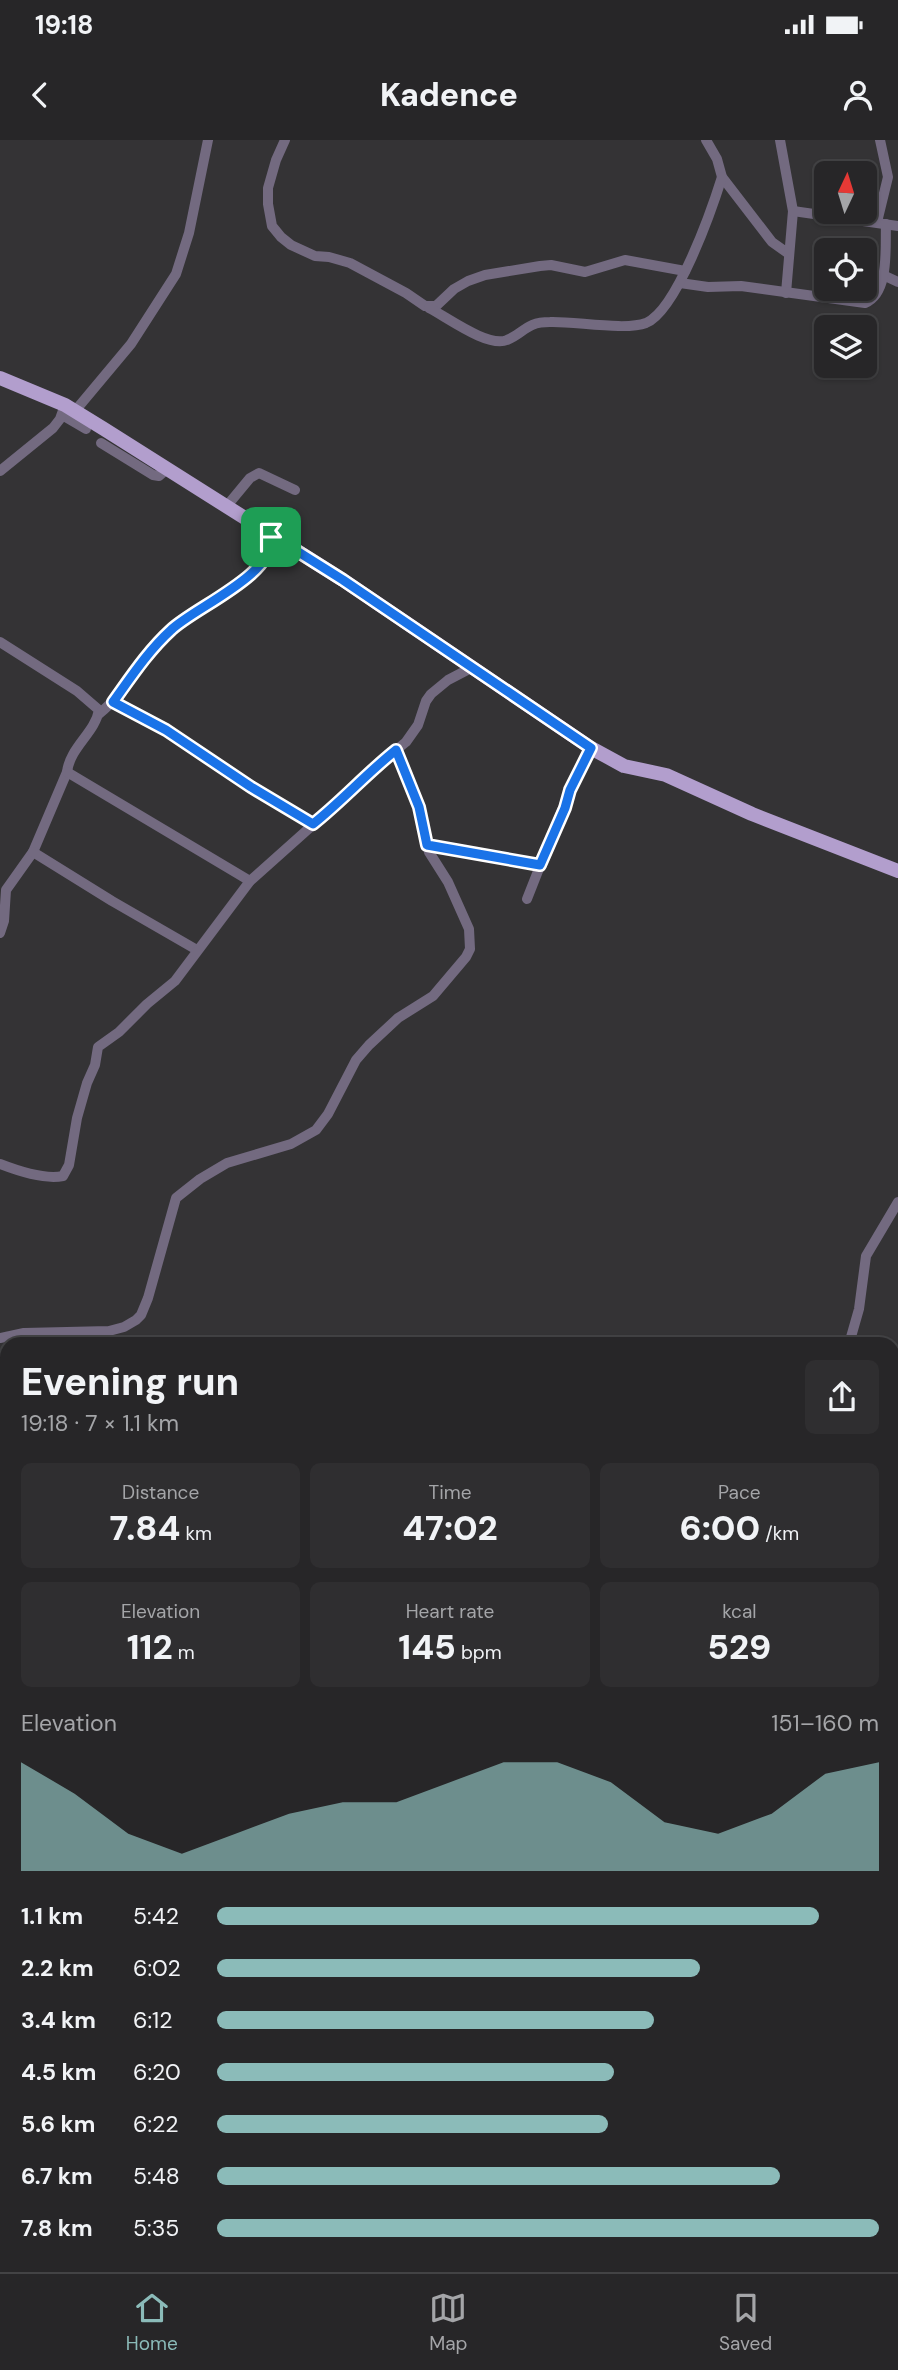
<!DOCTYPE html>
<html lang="en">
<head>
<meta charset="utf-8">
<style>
  :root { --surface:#272628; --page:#2f2e30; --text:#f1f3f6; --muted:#a4a5a8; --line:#434345; --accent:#8bbbb9 }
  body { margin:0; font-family:"DM Sans",sans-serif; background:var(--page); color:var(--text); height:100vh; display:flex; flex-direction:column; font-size:26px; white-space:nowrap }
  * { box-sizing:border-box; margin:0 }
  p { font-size:23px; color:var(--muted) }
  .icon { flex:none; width:38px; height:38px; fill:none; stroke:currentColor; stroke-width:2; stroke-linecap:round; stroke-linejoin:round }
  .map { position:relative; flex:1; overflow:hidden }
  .drawer { position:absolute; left:0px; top:1197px; width:900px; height:936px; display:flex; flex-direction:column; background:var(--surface); border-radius:21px 21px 0 0; box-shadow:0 2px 5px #0004,0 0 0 2px var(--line) }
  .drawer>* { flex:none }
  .needle { width:46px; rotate:4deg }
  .fabs { position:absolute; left:814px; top:21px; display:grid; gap:14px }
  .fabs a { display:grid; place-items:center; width:63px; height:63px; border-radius:10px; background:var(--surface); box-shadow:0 2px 5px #0004,0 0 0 2px var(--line); font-size:35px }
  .pin { position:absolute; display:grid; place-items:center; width:60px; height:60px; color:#fff; margin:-30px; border-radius:14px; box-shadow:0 4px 10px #0006 }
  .round { display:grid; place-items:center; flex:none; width:74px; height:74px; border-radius:10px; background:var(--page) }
  .overview { display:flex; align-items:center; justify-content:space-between; height:119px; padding:0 21px }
  h1 { font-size:38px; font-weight:800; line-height:52px }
  .stats { display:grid; grid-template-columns:repeat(3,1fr); gap:10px; height:119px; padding:7px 21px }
  .stats div { display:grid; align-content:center; border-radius:10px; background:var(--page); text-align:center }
  .stats b { font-size:35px; font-weight:800 }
  .stats small { font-size:19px; font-weight:400 }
  .stats p { font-size:19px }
  .chart { height:196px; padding:14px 21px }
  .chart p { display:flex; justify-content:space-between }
  .chart svg { width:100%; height:126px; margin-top:7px; fill:var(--accent); opacity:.7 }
  ul { padding:0 21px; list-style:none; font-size:23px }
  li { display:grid; grid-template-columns:112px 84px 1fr; align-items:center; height:52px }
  li i { height:18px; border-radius:9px; background:var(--accent) }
  .status { display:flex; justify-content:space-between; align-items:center; height:49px; padding:0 35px; background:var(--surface); direction:ltr }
  .status svg { height:19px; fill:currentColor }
  header { display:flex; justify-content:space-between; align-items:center; height:91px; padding:0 21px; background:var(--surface); font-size:32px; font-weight:800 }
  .menu { display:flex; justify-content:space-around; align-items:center; height:98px; border-top:2px solid var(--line); background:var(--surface); font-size:19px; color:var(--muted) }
  .menu a { display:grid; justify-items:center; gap:4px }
  .menu .active { color:var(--accent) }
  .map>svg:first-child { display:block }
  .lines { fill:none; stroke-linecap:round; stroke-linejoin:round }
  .minor { stroke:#736a80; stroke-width:10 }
  .major { stroke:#b29ecd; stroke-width:14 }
  .route-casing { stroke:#fff; stroke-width:14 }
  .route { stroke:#1a73e8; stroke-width:9 }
</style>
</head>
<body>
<div class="status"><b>19:18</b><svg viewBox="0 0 49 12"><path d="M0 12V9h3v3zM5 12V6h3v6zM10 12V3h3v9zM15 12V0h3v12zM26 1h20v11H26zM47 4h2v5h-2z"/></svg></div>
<header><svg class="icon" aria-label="back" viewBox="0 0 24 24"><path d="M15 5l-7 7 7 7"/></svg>Kadence<svg class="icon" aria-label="person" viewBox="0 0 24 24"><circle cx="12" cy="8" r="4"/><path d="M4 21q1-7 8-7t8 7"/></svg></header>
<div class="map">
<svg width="898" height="2132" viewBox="0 0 898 2132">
  <rect width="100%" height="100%" fill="#343335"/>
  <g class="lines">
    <g class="minor">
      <polyline points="285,0 276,20 268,48 268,64 272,86 281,97 291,105 315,116 329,117 350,123 406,153 425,166 436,166 454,149 468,141 485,135 540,126 551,125 585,132 625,120 685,131"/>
      <polyline points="706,0 717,19 722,37 772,102 789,114"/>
      <polyline points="780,0 793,71 786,153"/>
      <polyline points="793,71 898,86"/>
      <polyline points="877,82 888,37 880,0"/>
      <polyline points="883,135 898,142"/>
      <path d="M 680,143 L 708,147 L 741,146 L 865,163 C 890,153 885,106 886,84"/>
      <path d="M 429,168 C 447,177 488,208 507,200 C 525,193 525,182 550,182 C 574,181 625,191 646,183 C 677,170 712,69 722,37"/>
      <polyline points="75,271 131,204 176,134 189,93 208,0"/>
      <polyline points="62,275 86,289"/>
      <polyline points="101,303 153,335 159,336 167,329"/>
      <polyline points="0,331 53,288 60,279 65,265"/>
      <polyline points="226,367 250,338 259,333 295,350"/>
      <path d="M 0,502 L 77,551 L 99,570 C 95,593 70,607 67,632 L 33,712 L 6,750 L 4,781 L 0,793"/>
      <polyline points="113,562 166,590 251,647 313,684"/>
      <path d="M 99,574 C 132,547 149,503 184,478 C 208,460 275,433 271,397 L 267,392"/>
      <polyline points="67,632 250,741"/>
      <polyline points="427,705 540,725"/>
      <polyline points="33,712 112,761 197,810"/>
      <polyline points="527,759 570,650 591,608"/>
      <path d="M 0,1024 C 18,1031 44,1040 63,1036 L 69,1025 L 77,978 L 87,943 L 95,925 L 98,907 L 119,892 L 147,864 L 175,841 L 250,741 L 343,658 L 368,633 L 406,602 L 418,585 L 426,561 L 431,554 L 448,540 L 471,528"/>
      <polyline points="0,1198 24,1193 109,1191 124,1187 136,1180 141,1175 148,1158 176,1058 200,1039 227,1023 291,1004 316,990 328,974 356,920 369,905 398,878 433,856 466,817 470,809 469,789 448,742 429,712 416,656 396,610"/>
      <polyline points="849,1204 859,1169 866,1116 898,1062"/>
      <polyline points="892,1349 898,1349"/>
      <polyline points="0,1414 7,1417"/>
      <polyline points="892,1415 898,1420"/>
      <polyline points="892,1578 898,1581"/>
      <polyline points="892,1705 898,1707"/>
      <polyline points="0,1731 7,1731"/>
      <polyline points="0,1800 7,1800"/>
      <polyline points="892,1818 898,1820"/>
      <polyline points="0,1929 7,1940"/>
      <polyline points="676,2126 680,2132"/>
      <polyline points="61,2132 62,2126"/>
      <polyline points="626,2132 634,2126"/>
    </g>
    <polyline class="major" points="0,238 65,265 104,289 343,440 591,608 624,626 666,635 752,674 898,731"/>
  </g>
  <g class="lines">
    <defs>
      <path id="route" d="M 265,391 L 343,440 L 591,608 L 570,650 L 565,668 L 540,725 L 427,705 L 419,667 L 396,610 C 367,633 342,661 313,684 L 251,647 L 166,590 L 113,562 C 131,537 148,511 171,490 C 195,467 275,435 271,397 Z"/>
    </defs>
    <use href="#route" class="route-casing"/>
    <use href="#route" class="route"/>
  </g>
</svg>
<div class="fabs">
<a><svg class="needle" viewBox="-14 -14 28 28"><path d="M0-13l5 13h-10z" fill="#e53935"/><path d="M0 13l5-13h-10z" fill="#a4a5a8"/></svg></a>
<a><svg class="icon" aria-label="locate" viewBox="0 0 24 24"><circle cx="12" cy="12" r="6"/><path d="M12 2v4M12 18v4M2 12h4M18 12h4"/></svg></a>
<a><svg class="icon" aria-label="layers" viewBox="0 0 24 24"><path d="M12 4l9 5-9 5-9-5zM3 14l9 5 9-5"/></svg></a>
</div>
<div class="pin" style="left:271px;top:397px;background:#1e9e55"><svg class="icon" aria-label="arrive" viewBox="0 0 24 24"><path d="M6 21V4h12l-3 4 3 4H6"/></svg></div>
<section class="drawer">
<div class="overview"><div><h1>Evening run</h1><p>19:18 · 7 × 1.1 km</p></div><a class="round"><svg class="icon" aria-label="share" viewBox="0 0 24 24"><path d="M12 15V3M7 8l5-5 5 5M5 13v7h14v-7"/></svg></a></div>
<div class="stats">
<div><p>Distance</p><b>7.84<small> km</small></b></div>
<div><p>Time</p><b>47:02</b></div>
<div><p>Pace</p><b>6:00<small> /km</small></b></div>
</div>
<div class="stats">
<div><p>Elevation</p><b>112<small> m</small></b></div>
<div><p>Heart rate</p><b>145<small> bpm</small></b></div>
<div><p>kcal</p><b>529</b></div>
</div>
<div class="chart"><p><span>Elevation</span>151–160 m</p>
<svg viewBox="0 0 160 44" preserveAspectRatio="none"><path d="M0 44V6L10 17L20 31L30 38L40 31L50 24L60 20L70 20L80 13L90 6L100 6L110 13L120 27L130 31L140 24L150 10L160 6V44z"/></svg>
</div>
<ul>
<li><b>1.1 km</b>5:42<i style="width:91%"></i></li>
<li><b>2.2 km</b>6:02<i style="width:73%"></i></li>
<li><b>3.4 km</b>6:12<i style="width:66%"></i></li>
<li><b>4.5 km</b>6:20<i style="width:60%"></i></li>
<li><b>5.6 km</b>6:22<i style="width:59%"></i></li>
<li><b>6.7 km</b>5:48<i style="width:85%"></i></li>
<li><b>7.8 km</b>5:35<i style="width:100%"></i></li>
</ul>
</section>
</div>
<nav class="menu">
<a class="active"><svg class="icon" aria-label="home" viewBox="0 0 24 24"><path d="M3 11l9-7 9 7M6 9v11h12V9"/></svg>Home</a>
<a><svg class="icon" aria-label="map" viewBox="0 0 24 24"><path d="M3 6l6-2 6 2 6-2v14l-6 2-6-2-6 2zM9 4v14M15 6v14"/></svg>Map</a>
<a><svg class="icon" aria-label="saved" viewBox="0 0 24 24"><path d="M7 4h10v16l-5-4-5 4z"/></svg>Saved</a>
</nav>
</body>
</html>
